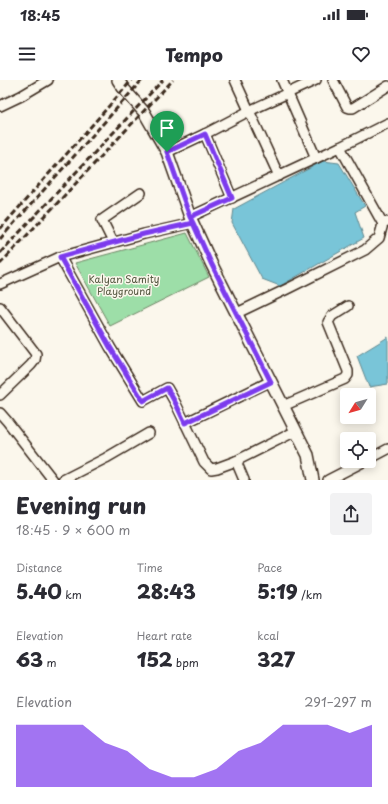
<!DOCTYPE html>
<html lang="en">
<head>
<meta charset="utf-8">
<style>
  :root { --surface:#fff; --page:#f2f2f3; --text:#2b2b33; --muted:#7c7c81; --accent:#7c3aed }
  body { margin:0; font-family:"Playpen Sans",sans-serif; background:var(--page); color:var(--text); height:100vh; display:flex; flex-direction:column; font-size:15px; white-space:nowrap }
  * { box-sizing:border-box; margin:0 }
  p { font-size:13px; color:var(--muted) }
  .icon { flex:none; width:22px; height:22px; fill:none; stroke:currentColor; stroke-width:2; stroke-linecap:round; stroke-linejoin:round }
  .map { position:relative; height:400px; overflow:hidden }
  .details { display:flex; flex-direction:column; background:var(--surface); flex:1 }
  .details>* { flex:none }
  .needle { width:26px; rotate:233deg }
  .fabs { position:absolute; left:340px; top:308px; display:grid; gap:8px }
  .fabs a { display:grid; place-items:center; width:36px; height:36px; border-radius:4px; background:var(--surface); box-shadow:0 2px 10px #0003; font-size:20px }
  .pin { position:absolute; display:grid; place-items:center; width:34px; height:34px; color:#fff; margin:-41px -17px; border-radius:50% 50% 50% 0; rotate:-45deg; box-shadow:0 0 4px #0007 }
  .pin .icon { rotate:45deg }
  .round { display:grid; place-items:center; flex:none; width:42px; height:42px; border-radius:4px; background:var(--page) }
  .summary { display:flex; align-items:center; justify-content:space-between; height:68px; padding:0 16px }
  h1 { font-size:22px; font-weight:800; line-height:30px }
  .stats { display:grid; grid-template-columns:repeat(3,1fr); gap:6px; height:68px; padding:4px 16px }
  .stats div { display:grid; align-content:center }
  .stats b { font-size:20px; font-weight:800 }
  .stats small { font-size:11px; font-weight:400 }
  .stats p { font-size:11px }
  .chart { height:112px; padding:8px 16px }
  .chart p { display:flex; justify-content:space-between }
  .chart svg { width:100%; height:72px; margin-top:4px; fill:var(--accent); opacity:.7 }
  .status { display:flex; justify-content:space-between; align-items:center; height:28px; padding:0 20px; background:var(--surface); direction:ltr }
  .status svg { height:11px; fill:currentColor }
  header { display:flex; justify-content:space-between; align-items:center; height:52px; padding:0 16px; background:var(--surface); font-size:18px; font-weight:800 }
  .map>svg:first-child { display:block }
  .green { fill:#9ddea8; stroke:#6c8463 }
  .water { fill:#79c5d8; stroke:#60878e }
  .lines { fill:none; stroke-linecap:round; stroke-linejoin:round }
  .minor-casing { stroke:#3b2a1e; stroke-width:12 }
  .tertiary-casing { stroke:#3b2a1e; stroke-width:14 }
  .minor { stroke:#fbf7ec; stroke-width:9 }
  .tertiary { stroke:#fbf7ec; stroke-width:11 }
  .rail { stroke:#3b2a1e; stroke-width:3; stroke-dasharray:6 3; stroke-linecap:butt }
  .route-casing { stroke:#fff; stroke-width:8 }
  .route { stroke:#7c3aed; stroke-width:5 }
  .labels { text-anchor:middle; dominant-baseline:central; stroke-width:3; stroke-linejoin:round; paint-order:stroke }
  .park-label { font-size:10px; fill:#545740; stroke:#fbf7ec }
</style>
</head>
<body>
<div class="status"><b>18:45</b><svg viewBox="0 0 49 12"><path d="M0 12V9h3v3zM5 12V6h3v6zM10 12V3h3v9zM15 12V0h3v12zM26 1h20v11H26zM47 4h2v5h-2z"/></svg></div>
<header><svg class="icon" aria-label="menu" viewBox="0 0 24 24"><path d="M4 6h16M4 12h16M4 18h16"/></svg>Tempo<svg class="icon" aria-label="heart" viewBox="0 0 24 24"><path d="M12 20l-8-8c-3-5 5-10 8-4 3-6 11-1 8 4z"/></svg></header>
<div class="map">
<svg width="388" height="400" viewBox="0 0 388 400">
  <rect width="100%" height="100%" fill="#fbf7ec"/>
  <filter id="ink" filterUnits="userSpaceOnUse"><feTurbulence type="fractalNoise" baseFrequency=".025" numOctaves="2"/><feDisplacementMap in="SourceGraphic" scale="8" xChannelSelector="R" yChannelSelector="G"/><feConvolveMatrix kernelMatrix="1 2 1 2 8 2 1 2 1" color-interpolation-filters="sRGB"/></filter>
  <g filter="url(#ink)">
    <polygon class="green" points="187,153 209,197 110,246 75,183"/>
    <g class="water">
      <polygon points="323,81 339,83 365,126 355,132 364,158 280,206 262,199 232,143 234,129"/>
      <polygon points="388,257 388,304 369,307 357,276"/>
    </g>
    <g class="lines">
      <defs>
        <g id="minor">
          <polyline points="235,0 279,96"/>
          <polyline points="282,0 316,78"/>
          <polyline points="333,0 347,27 350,28 353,28 388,6"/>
          <polyline points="0,26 21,16 48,0"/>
          <polyline points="205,54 232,118"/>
          <polyline points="340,67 388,43"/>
          <polyline points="167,72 205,54 249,31 316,0"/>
          <polyline points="190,137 282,94 340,67 383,144"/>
          <polyline points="113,162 102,140 141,113"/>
          <polyline points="60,177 144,154 193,143"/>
          <polyline points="0,204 60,177 110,267 143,321 167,308 176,324 204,382 211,389 217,388 236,381 296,351"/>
          <polyline points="0,227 36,274 35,280 31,285 0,315"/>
          <polyline points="237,233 287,209 365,170 379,158 383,144 387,142"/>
          <polyline points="283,326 345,299 348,295 348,291 328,242 332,236 348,226"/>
          <polyline points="0,333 7,341 53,400"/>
          <polyline points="185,343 271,301"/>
          <polyline points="369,379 388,369"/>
          <polyline points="236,381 244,400"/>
          <polyline points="63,400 106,378 149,353"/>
          <polyline points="328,400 365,381"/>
        </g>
        <polyline id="tertiary" points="118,0 124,9 144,32 167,72 190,137 211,183 308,375 313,400"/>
      </defs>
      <use href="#minor" class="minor-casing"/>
      <use href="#tertiary" class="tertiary-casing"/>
      <use href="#minor" class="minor"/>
      <use href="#tertiary" class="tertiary"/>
      <g class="rail">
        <polyline points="0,149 132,0"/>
        <polyline points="0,159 142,0"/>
        <polyline points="0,173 163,0"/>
        <polyline points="0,184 173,0"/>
      </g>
    </g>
  </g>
  <g class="lines" filter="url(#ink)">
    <defs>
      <polyline id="route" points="167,72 190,137 193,143 144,154 60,177 110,267 143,321 167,308 176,324 185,343 271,302 211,183 193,143 190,137 232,118 205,54 167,72"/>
    </defs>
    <use href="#route" class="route-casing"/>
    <use href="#route" class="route"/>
  </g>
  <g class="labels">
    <g class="park-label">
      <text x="124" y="198">Kalyan Samity<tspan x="124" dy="12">Playground</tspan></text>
    </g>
  </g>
</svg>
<div class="fabs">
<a><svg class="needle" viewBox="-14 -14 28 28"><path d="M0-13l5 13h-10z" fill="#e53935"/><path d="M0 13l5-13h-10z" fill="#7c7c81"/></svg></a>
<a><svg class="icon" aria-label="locate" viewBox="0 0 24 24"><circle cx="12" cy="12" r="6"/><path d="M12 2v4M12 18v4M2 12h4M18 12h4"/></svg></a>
</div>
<div class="pin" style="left:167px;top:72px;background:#1e9e55"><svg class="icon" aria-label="arrive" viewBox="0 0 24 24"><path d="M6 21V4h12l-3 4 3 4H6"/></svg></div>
</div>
<section class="details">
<div class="summary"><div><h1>Evening run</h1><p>18:45 · 9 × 600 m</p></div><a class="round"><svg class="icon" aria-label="share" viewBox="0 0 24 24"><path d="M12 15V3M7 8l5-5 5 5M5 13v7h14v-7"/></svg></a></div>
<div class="stats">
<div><p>Distance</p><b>5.40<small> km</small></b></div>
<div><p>Time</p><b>28:43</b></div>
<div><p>Pace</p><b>5:19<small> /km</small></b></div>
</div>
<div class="stats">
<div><p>Elevation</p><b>63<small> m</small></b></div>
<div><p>Heart rate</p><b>152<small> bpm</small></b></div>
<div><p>kcal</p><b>327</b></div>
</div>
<div class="chart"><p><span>Elevation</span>291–297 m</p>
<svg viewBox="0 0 160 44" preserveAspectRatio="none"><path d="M0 44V6L10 6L20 6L30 6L40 17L50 22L60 33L70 38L80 38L90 33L100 22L110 17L120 6L130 6L140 6L150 11L160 6V44z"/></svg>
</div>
</section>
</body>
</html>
